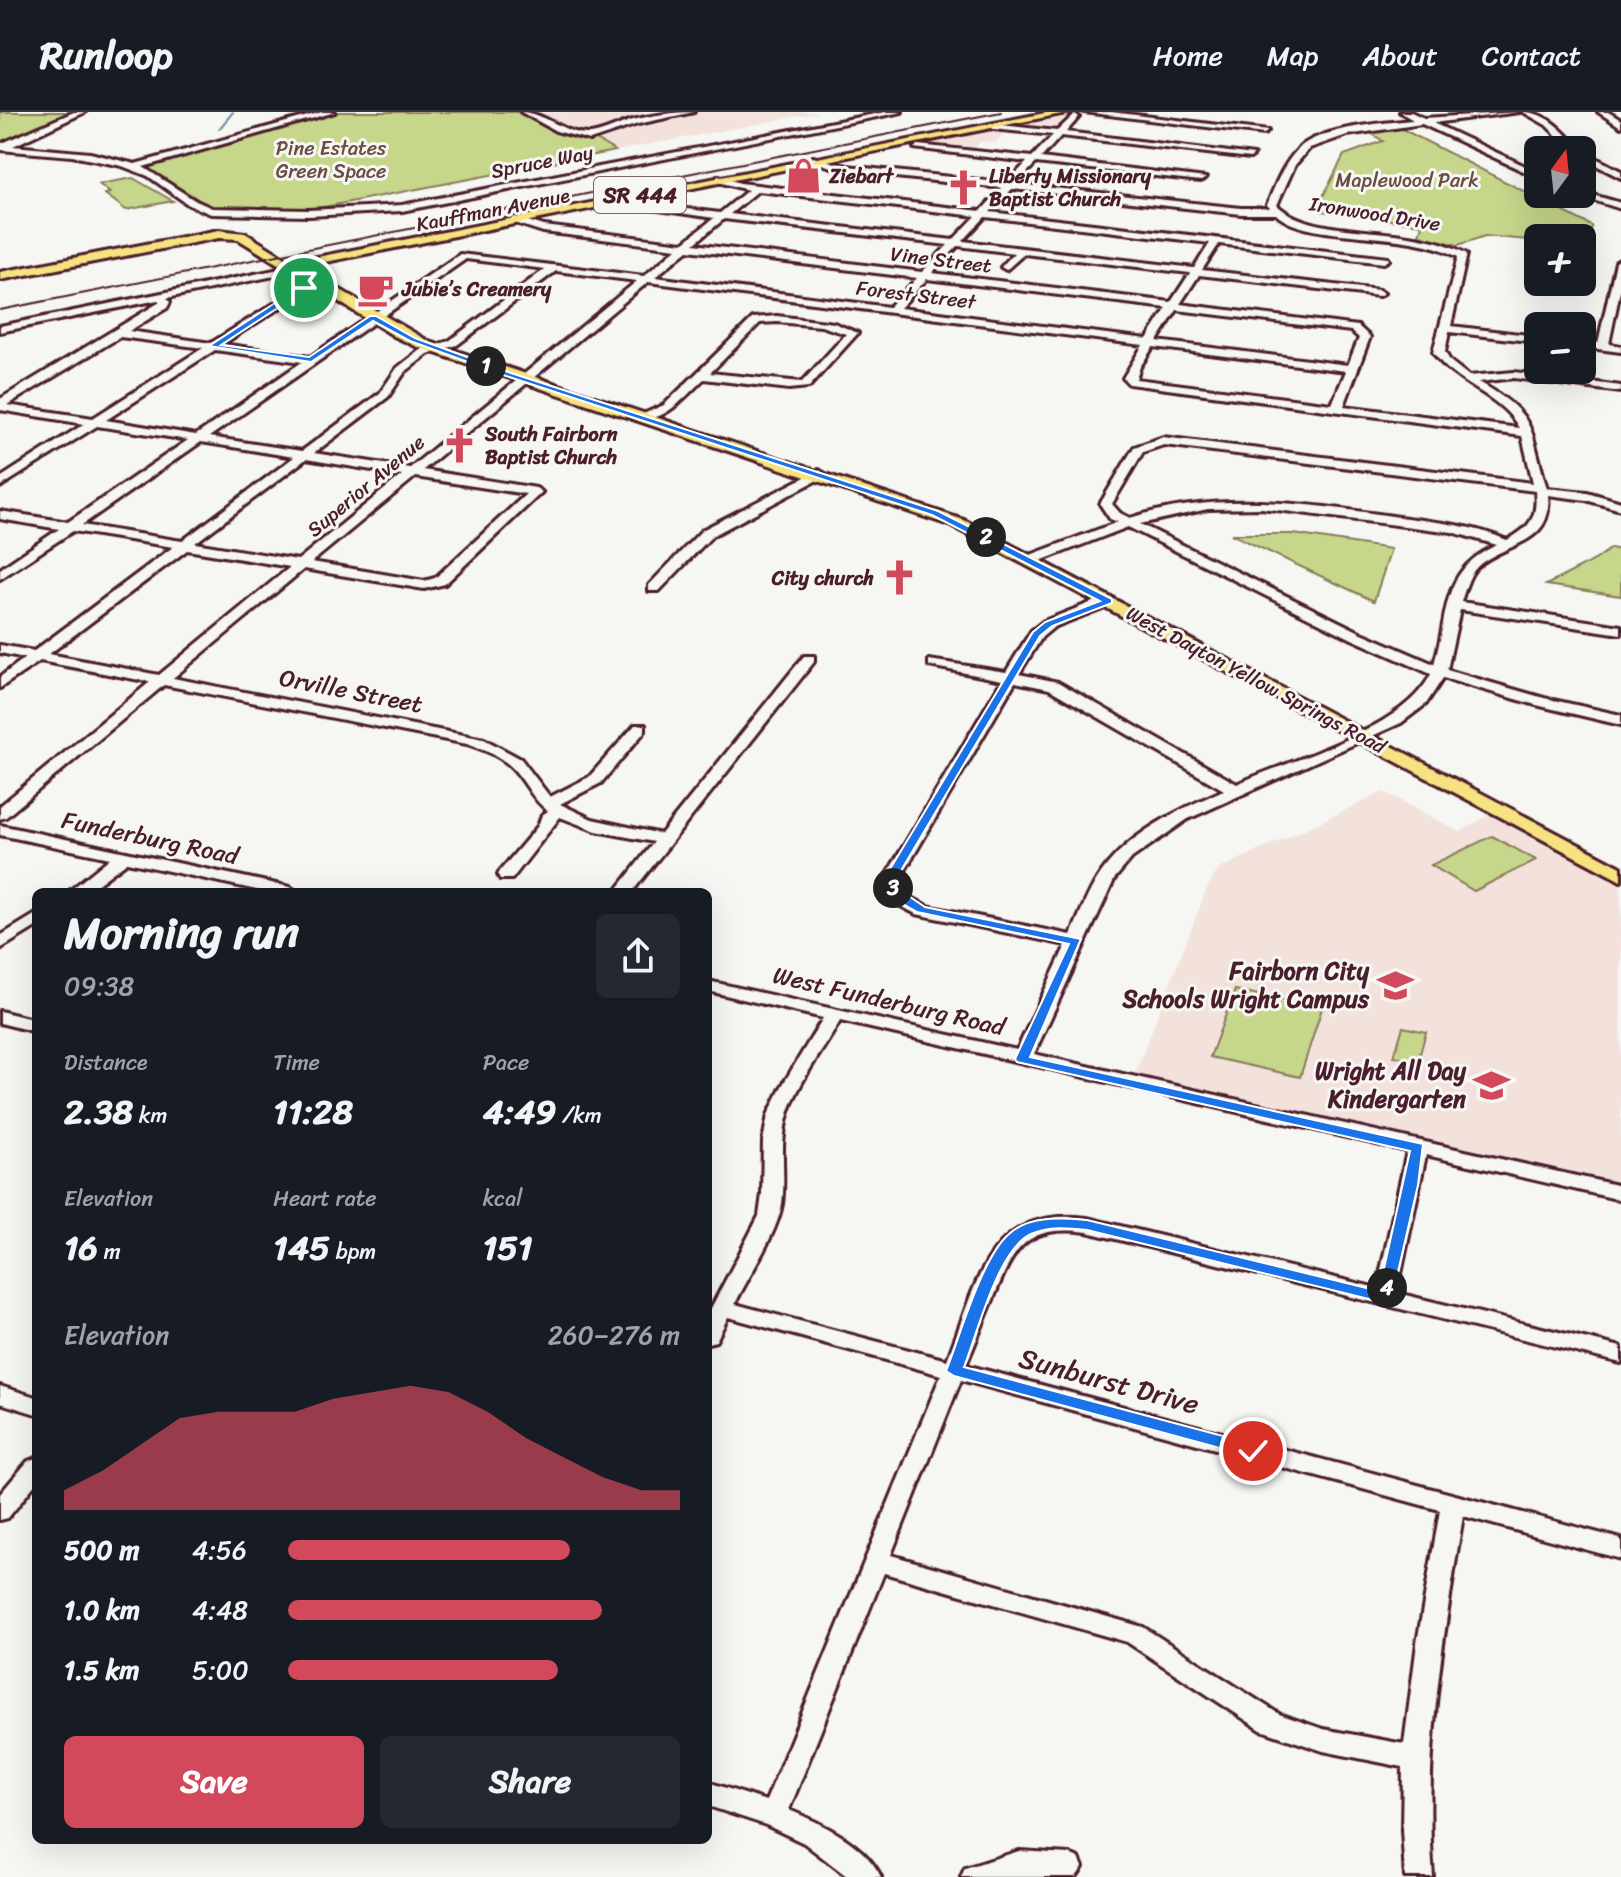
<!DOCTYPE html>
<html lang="en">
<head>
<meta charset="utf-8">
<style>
  :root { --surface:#171b24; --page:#242831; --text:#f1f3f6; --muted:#9ea1a6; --line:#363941; --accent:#d1495b }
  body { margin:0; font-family:Sriracha,sans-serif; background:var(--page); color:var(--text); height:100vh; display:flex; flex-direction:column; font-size:30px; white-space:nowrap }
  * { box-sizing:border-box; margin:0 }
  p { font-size:26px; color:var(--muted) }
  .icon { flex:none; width:44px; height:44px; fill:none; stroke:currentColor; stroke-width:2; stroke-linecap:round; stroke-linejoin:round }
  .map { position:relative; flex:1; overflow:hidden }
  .details { position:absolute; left:32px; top:776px; width:680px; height:956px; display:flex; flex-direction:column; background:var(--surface); border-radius:12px; box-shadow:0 8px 32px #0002 }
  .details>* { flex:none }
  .needle { width:52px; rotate:15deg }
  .tools { position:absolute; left:1524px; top:24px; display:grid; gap:16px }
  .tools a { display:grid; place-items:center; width:72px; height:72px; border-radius:12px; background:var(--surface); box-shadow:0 8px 32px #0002; font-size:40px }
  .pin { position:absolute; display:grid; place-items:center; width:68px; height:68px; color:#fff; margin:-34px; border:4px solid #fff; border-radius:50%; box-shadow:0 2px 8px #0007 }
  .km { position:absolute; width:40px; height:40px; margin:-20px; border-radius:50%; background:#222; color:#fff; font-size:22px; line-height:40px; text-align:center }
  .round { display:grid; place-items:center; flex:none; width:84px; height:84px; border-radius:12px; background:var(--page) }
  .headline { display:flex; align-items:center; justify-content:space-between; height:136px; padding:0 32px }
  h1 { font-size:44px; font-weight:700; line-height:60px }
  .stats { display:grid; grid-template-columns:repeat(3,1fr); gap:12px; height:136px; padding:8px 32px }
  .stats div { display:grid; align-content:center }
  .stats b { font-size:34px; font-weight:700 }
  .stats small { font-size:22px; font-weight:400 }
  .stats p { font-size:22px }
  .chart { height:224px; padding:16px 32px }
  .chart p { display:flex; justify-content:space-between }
  .chart svg { width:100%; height:144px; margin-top:8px; fill:var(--accent); opacity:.7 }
  .cta { display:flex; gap:16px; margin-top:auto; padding:16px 32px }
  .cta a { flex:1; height:92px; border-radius:12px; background:var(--accent); color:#fff; font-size:32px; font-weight:700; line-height:92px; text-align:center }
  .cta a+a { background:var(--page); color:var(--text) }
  ul { padding:0 32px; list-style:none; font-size:26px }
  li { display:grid; grid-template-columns:128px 96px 1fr; align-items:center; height:60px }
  li i { height:20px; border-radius:10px; background:var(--accent) }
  header { display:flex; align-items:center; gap:48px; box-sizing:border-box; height:112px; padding:0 40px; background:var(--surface); border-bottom:2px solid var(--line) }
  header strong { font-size:38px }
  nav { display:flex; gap:44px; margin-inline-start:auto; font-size:28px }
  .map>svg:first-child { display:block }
  .built { fill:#f3e1dc }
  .green { fill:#c6d68a; stroke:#887a5a; stroke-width:2 }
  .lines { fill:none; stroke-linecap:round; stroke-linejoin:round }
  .stream { stroke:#738ca2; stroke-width:2 }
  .minor-casing { stroke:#4a1f2b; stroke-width:6 }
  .major-casing { stroke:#4a1f2b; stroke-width:6 }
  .minor { fill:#f6f6f2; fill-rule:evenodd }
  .major { fill:#f6e281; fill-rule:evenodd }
  .rail { stroke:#4a1f2b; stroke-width:2 }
  .route { fill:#1a73e8; stroke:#fff; stroke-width:2 }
  .labels { text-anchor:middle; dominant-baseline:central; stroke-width:6; stroke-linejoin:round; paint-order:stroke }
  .far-park-label { font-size:20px; fill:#694d43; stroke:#f6f6f2 }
  .far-street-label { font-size:20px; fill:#4a1f2b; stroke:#f6f6f2 }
  .far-poi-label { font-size:20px; font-weight:bold; fill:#4a1f2b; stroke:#f6f6f2; text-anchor:start }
  .shield { fill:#f6f6f2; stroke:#7e6067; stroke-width:2 }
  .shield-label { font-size:22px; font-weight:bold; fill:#4a1f2b }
  .street-label { font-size:24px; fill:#4a1f2b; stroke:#f6f6f2 }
  .poi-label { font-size:24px; font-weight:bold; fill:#4a1f2b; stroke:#f6f6f2; text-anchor:end }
  .near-street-label { font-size:28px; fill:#4a1f2b; stroke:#f6f6f2 }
</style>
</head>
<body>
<header>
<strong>Runloop</strong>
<nav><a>Home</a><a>Map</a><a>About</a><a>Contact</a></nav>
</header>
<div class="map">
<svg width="1621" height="1765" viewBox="0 0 1621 1765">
  <rect width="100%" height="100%" fill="#f6f6f2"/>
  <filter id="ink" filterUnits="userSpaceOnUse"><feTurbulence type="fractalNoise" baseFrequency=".0125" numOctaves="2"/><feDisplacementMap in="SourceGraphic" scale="16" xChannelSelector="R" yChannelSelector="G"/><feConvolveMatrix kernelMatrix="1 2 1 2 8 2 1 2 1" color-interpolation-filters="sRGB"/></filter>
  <g filter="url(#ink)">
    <g class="built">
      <polygon points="534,0 820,0 615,39"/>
      <polygon points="1049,0 1080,0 1060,23 1007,19 995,31 981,29 971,41 897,30"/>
      <polygon points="1384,680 1460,720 1499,697 1621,763 1621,1081 1131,972 1208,774 1219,757"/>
    </g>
    <g class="green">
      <polygon points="0,0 77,0 0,32"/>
      <polygon points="337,0 519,0 563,21 593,26 615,39 308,98 211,95 146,55"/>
      <polygon points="1400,16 1592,114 1587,134 1582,134 1582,126 1538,126 1538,129 1485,124 1458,133 1419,123 1422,112 1321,99 1319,92 1344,43 1383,29 1369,20"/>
      <polygon points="133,66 173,89 126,98 105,82 110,81 99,72"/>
      <polygon points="1231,422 1294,422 1391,437 1374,489"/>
      <polygon points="1611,436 1621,438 1621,484 1546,473 1595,448"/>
      <polygon points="1492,724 1536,748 1474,779 1431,753"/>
      <polygon points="1235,878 1322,896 1300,965 1210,945"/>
      <polygon points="1403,915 1426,920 1418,949 1394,944"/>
    </g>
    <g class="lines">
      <polyline class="stream" points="219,17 233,0"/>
      <defs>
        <g id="minor">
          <polygon points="74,0 85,0 13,34 90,41 135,52 322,0 335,0 143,55 196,89 212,96 309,98 402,93 885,0 902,0 402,99 309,104 211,102 189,93 148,64 122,54 72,44 0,38 0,32"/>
          <path d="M 521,0 C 545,0 566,24 591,22 C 605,20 619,12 633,8 C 653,3 674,0 694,0 L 638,12 L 590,28 L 556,19 Z"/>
          <polygon points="1084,0 1111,0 1268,19 1264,22"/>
          <path d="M 1400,0 L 1411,0 L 1424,6 L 1520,0 L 1433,11 L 1538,60 L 1538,66 L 1422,12 L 1347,23 L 1310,36 L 1295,53 L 1277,93 C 1316,130 1410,109 1467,142 L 1451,214 L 1538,224 L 1538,230 L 1449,220 L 1445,240 L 1450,249 L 1469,264 L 1514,260 L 1621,274 L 1621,280 L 1514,266 L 1479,270 C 1540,305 1528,316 1547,376 L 1587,380 L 1621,390 L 1621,398 L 1586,388 L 1548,383 C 1554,434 1504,430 1477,455 C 1468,464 1465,478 1461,490 L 1621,514 L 1621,522 L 1460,498 L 1447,558 L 1544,586 L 1621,603 L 1621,613 L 1536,593 L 1443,566 L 1426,592 L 1401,611 L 1188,707 L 1132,746 L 1115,766 L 1034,942 L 1621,1074 L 1621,1088 L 1426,1043 L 1397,1181 L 1621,1235 L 1621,1251 L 1087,1120 C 1029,1113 1015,1132 995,1183 C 985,1206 976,1230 966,1253 L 1621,1427 L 1621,1447 L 1463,1404 C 1443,1525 1423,1642 1433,1765 L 1405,1765 L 1402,1718 L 1403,1655 L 1323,1639 L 1261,1618 L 1127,1530 L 884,1461 L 789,1698 C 821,1711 866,1732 881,1765 L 848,1765 L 804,1731 L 766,1713 L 708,1694 L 708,1670 L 766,1689 L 941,1263 L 728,1205 L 716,1229 L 708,1231 L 708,1202 L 759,1104 L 762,1082 L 763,1029 L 768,1003 L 782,974 L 823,906 L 708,879 L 708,869 L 1017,938 L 1066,833 L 916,802 L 895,791 L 884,767 L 1002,568 L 929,554 L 929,548 L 1006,560 L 1031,519 L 1044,509 L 1103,486 L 1113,486 L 1113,492 L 1054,515 L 1042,525 L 1019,562 L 1058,570 L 1237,672 C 1292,647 1404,618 1431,562 L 1352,527 L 1128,415 L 1035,451 L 1025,451 L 1025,445 L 1118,410 L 1110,407 L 1100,392 L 1134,335 L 1163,325 L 1533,371 L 1522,324 L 1129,272 L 1123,266 L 1143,233 L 648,170 L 423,358 L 536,376 L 542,380 L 445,472 L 424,477 L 304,457 L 173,566 L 484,627 L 521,647 L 550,685 L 589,665 L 635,613 L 645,613 L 645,619 L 601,671 L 560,692 L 592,707 L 661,722 L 804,544 L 814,544 L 814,550 L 632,780 L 615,780 L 654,730 L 596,719 L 560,705 L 512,767 L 500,767 L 498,763 L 500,759 L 538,714 L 542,703 L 548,699 C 533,688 528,674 516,660 C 504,645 485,638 467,632 L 164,573 L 6,705 L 0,707 L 0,694 L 150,570 L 40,549 L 0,576 L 0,565 L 25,546 L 0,541 L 0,533 L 34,539 L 173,435 L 73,419 L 0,467 L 0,457 L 59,417 L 0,407 L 0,399 L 68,410 L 188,328 L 97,314 L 0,375 L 0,366 L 84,312 L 0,298 L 0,287 L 160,190 L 158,188 L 0,220 L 0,214 L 294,154 L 299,157 L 298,159 L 167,186 L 170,190 L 167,196 L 129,219 L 211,231 L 304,173 L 309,176 L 308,178 L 223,232 L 310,245 L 460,142 L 644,164 L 677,136 L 543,120 L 512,110 L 512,106 L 515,105 L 544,114 L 683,131 L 714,106 L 631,94 L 636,91 L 720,101 L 748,78 L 715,69 L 718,64 L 740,71 L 981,99 L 1002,76 L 847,60 L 809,48 L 813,45 L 847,54 L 1007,71 L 1027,50 L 914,36 L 918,33 L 1032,45 L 1053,23 L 993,17 L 990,12 L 1057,19 L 1075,2 L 1079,5 L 1066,20 L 1254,43 L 1250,46 L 1061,24 L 1041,46 L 1206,66 L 1201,69 L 1036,51 L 1016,72 L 1241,96 L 1270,96 L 1267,93 C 1275,74 1283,52 1298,37 C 1320,15 1383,11 1413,8 ZM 1012,77 L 1241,102 L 1276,102 C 1306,132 1409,116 1458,145 L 1433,240 C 1455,274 1500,281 1519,316 L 1344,294 L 1370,225 L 1358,214 L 1180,192 L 1199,163 L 1379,184 L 1384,181 L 1379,178 L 1202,158 L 1219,132 L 1384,151 L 1389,148 L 1388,146 L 990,100 ZM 758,79 L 976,104 L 953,128 L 730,102 ZM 985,105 L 1210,131 L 1194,156 L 963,129 ZM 724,107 L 948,133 L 922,160 L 694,132 ZM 958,134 L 1014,141 L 1001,155 L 1006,158 L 1024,142 L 1190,161 L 1171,190 L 932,161 ZM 688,138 L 917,166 L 889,195 L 655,165 ZM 466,147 L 545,157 L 449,229 L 420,238 L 397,256 L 380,281 L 302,339 L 209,325 ZM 556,159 L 637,169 L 410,356 L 314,341 L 388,285 L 405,260 L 428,242 L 457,233 ZM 927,167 L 1167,196 L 1147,227 L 900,196 ZM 1177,198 L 1351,219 L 1359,226 L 1348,253 L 1157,229 ZM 120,225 L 203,236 L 93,306 L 7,293 ZM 1153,235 L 1346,259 L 1332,292 L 1136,267 L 1140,255 ZM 215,238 L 302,250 L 196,323 L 106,308 ZM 201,330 L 294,345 L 182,429 L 82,413 ZM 1164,333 L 1535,379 C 1538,405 1530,416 1507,428 C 1473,413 1436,410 1399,405 C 1308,392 1219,378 1130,406 L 1120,401 L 1112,392 L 1143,340 ZM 306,347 L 402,363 L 298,448 L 195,431 ZM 415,365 L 526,382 L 435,466 L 424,469 L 312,450 ZM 1261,396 L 1452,420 L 1497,433 C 1439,459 1450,500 1434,552 L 1362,521 L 1140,412 L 1208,397 ZM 187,438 L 290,455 L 159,563 L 49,542 ZM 1015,570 L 1049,577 L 1224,678 C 1180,697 1129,721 1101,761 C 1088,779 1080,803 1071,823 L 927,794 L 908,784 L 900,767 ZM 840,909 L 1407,1039 L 1377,1176 L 1087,1106 C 986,1094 977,1173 947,1248 L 735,1192 C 749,1163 777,1122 782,1092 C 786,1063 779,1035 787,1006 C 797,971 822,941 840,909 ZM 961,1268 L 1440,1398 L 1417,1531 L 1404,1632 L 1323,1617 L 1279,1602 L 1143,1515 L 891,1443 Z"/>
          <path d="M 1523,0 C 1548,0 1565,21 1580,38 L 1571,38 L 1546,13 Z"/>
          <polygon points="1598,0 1608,0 1621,8 1621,15"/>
          <polygon points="1582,39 1621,59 1621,66 1582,46"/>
          <polygon points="1582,80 1621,91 1621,97 1574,82"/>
          <polygon points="1621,147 1621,174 1609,232 1621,234 1621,240 1582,235 1582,229 1598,231 1616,150"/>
          <path d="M 777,204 L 834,211 L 858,221 L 809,275 L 789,277 L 704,267 C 686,283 667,309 641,307 L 641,303 L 664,293 L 753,206 ZM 777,210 L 821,214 L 846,222 L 802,270 L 710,261 L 760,211 Z"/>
          <polygon points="819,358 825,362 823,365 712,424 659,479 649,479 649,473 702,418"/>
          <polygon points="0,713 290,775 298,780 266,780 127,750 87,780 68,780 110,746 0,723"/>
          <polygon points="36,802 36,815 0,837 0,824"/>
          <polygon points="0,899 36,908 36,920 0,911"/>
          <polygon points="0,1274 36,1285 36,1302 0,1291"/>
          <polygon points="36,1346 36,1371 8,1406 0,1408 0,1382 28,1349"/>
          <polygon points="1019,1739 1069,1742 1079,1746 1083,1755 1076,1765 961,1765 965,1756"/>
        </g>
        <polygon id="major" points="1050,0 1071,0 301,155 430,230 964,408 1621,755 1621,769 952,414 420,236 394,224 238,127 219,126 0,168 0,160 219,118 245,121 292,150"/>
      </defs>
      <use href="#minor" class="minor-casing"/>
      <use href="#major" class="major-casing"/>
      <use href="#minor" class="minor"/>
      <use href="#major" class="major"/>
      <polyline class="rail" points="0,198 1001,0"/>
    </g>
  </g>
  <path class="route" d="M 301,174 L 308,176 L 221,233 L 309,245 L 370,204 L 376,204 L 415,226 L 511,261 L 938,399 L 1112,487 L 1112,491 L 1052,514 L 1040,524 L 899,762 L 900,778 L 925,795 L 1081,827 L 1030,945 L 1423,1032 L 1418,1073 L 1392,1186 L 1385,1191 L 1087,1118 C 1068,1116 1049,1114 1031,1122 C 998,1137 977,1222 964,1255 L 1253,1332 L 1259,1334 L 1259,1343 L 1253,1345 L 954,1264 L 946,1259 C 960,1224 982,1145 1009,1122 C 1029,1103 1062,1106 1087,1108 L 1379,1179 L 1410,1039 L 1017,950 L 1015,947 L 1069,832 L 917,800 C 898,790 889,785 887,762 L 1033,520 L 1045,510 L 1100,489 L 932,403 L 506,264 L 410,229 L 373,209 L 311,250 L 209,234 Z"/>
  <defs>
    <symbol id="shop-bare" viewBox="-9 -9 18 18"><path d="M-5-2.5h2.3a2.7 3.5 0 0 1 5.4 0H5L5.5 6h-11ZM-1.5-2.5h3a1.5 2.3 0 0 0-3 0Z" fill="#d1495b" stroke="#f6f6f2" stroke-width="2.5" paint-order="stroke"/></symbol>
    <symbol id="church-bare" viewBox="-9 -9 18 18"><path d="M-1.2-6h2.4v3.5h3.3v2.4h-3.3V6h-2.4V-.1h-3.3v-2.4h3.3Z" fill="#d1495b" stroke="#f6f6f2" stroke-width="2.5" paint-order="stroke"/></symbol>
    <symbol id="cafe-bare" viewBox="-9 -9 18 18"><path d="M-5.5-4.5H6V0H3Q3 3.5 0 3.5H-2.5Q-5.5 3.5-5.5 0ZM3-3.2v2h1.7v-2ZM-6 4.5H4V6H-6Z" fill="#d1495b" stroke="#f6f6f2" stroke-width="2.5" paint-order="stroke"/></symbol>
    <symbol id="school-bare" viewBox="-9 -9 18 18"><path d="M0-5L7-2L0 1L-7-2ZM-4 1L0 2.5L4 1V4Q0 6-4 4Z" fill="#d1495b" stroke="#f6f6f2" stroke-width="2.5" paint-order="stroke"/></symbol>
  </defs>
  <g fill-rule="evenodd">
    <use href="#shop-bare" x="778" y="38" width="51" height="51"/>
    <use href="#church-bare" x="938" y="50" width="51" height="51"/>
    <use href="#cafe-bare" x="350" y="152" width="51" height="51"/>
    <use href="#church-bare" x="434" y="308" width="51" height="51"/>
    <use href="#church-bare" x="874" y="440" width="51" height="51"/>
    <use href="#school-bare" x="1370" y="848" width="51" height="51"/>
    <use href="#school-bare" x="1466" y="948" width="51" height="51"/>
  </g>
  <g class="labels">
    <g class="far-park-label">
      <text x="331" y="36">Pine Estates<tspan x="331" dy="23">Green Space</tspan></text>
      <text x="1407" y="68">Maplewood Park</text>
    </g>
    <g class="far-street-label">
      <text transform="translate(542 50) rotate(-11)">Spruce Way</text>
      <text transform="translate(493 98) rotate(-11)">Kauffman Avenue</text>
      <text transform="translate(1375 102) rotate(9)">Ironwood Drive</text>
      <text transform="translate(941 148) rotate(7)">Vine Street</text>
      <text transform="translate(916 183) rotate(7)">Forest Street</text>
      <text transform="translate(366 374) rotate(-40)">Superior Avenue</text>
      <text transform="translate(1256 568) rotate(28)">West Dayton Yellow Springs Road</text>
    </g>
    <g class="far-poi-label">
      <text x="829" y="64">Ziebart</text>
      <text x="989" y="64">Liberty Missionary<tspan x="989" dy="23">Baptist Church</tspan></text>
      <text x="402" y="177">Jubie’s Creamery</text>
      <text x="485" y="322">South Fairborn<tspan x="485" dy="23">Baptist Church</tspan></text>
      <text x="874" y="466" text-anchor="end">City church</text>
    </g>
    <rect class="shield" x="594" y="65" width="92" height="36" rx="6"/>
    <g class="shield-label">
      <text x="640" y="83">SR 444</text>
    </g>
    <g class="street-label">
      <text transform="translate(351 579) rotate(11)">Orville Street</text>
      <text transform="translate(150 726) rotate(12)">Funderburg Road</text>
      <text transform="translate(889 889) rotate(13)">West Funderburg Road</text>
    </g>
    <g class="poi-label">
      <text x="1369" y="859">Fairborn City<tspan x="1369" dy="28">Schools Wright Campus</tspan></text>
      <text x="1466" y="959">Wright All Day<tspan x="1466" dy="28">Kindergarten</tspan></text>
    </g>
    <g class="near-street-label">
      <text transform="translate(1109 1269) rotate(15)">Sunburst Drive</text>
    </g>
  </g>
</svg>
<div class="tools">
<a><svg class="needle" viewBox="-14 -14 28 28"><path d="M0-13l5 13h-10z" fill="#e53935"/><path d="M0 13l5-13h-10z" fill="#9ea1a6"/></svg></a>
<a>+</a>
<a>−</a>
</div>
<div class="pin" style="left:304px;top:176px;background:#1e9e55"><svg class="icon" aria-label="arrive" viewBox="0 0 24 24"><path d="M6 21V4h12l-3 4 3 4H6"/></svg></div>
<div class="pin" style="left:1253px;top:1339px;background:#d93025"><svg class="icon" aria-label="check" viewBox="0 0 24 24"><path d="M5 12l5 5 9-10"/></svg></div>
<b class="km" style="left:486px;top:254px">1</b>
<b class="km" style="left:986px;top:425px">2</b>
<b class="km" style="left:893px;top:776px">3</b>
<b class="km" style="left:1387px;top:1176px">4</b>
<section class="details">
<div class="headline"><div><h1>Morning run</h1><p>09:38</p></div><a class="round"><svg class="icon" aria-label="share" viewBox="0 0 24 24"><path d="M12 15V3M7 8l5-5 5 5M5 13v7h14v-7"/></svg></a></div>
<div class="stats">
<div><p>Distance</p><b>2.38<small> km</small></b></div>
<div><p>Time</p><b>11:28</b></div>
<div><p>Pace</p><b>4:49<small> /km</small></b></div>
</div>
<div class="stats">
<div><p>Elevation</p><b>16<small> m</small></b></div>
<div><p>Heart rate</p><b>145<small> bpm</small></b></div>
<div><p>kcal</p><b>151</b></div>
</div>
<div class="chart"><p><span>Elevation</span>260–276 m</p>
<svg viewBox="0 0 160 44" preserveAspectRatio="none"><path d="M0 44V38L10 32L20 24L30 16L40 14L50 14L60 14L70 10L80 8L90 6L100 8L110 14L120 22L130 28L140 34L150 38L160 38V44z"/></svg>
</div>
<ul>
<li><b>500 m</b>4:56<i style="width:72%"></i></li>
<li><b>1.0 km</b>4:48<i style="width:80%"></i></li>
<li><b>1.5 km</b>5:00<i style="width:69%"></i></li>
</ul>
<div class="cta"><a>Save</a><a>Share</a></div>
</section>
</div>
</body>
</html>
